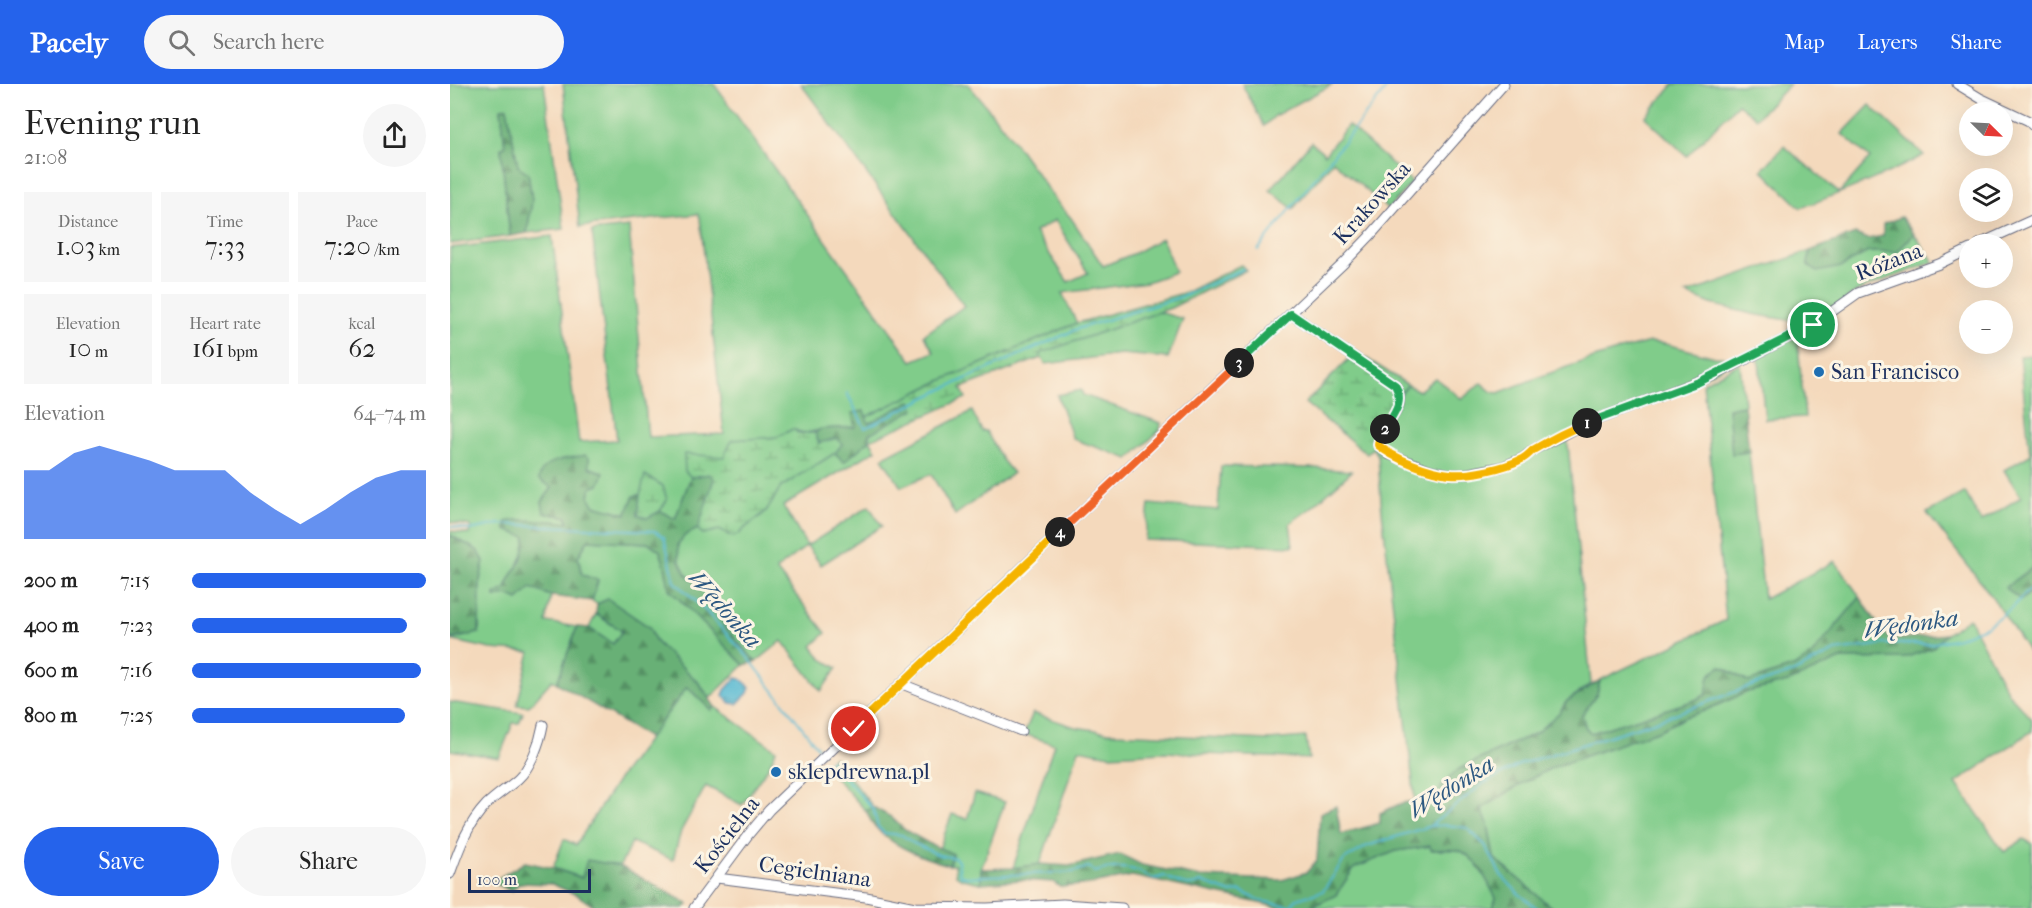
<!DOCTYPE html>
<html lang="en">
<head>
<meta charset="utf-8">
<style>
  :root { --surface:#fff; --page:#f6f6f6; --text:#222; --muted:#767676; --accent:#2563eb }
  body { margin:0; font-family:"IM FELL French Canon",serif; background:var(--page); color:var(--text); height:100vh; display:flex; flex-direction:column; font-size:22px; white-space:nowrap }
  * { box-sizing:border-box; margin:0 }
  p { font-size:20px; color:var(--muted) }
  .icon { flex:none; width:33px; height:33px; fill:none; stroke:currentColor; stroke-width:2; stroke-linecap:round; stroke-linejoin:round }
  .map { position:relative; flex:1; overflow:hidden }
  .panel { display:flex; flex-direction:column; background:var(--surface); width:450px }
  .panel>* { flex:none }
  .needle { width:39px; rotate:114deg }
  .controls { position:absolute; left:1509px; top:18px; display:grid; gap:12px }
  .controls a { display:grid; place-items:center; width:54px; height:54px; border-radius:50%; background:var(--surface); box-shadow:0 6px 24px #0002; font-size:30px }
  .scale { position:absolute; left:18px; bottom:15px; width:123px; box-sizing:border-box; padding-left:6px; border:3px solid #1b2f5e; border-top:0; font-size:16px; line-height:21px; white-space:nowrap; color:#1b2f5e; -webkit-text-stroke:4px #fcf5e5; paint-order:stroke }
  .pin { position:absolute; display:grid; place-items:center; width:51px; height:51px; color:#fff; margin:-26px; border:3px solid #fff; border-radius:50%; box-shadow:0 2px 6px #0007 }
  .km { position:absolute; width:30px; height:30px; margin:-15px; border-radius:50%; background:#222; color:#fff; font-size:16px; line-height:30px; text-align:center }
  .round { display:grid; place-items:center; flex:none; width:63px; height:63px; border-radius:32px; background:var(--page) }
  .overview { display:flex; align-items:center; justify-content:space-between; height:102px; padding:0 24px }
  h1 { font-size:33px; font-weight:600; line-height:45px }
  .stats { display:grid; grid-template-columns:repeat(3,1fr); gap:9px; height:102px; padding:6px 24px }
  .stats div { display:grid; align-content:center; border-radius:0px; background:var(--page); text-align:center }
  .stats b { font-size:26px; font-weight:600 }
  .stats small { font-size:16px; font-weight:400 }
  .stats p { font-size:16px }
  .chart { height:168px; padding:12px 24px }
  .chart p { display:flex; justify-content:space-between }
  .chart svg { width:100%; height:108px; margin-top:6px; fill:var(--accent); opacity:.7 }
  .cta { display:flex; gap:12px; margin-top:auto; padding:12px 24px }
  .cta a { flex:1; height:69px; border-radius:36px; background:var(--accent); color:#fff; font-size:24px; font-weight:600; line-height:69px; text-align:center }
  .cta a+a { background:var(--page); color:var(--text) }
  ul { padding:0 24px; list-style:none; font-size:20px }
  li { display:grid; grid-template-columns:96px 72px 1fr; align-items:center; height:45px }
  li i { height:15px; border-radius:8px; background:var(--accent) }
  header { display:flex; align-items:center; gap:36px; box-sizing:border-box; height:84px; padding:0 30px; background:var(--accent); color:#fff }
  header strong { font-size:28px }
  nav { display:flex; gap:33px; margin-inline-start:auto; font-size:21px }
  .search { width:420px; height:54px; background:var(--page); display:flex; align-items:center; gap:15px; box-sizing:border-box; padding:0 21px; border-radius:33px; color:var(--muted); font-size:22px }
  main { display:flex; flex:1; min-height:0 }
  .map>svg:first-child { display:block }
  .green { fill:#80cc8a; stroke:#4e7e74; stroke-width:1.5; fill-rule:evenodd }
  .forest { fill:url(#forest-firs); stroke:#42706a; stroke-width:1.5 }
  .wetland { fill:url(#wetland-marsh); stroke:#4e7e74; stroke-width:1.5 }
  .water { fill:url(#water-ripples); stroke:#377498; stroke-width:1.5 }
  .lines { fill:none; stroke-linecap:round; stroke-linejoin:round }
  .stream { stroke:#53b8d2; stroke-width:2 }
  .minor-casing { stroke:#676a7f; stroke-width:11 }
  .minor { stroke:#fff; stroke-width:9 }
  .split-1-casing { stroke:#fff; stroke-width:12 }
  .split-2-casing { stroke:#fff; stroke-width:12 }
  .split-3-casing { stroke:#fff; stroke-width:12 }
  .split-4-casing { stroke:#fff; stroke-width:12 }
  .split-5-casing { stroke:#fff; stroke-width:12 }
  .split-1 { stroke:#22a559; stroke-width:8 }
  .split-2 { stroke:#f5b400; stroke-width:8 }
  .split-3 { stroke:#22a559; stroke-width:8 }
  .split-4 { stroke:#f0652b; stroke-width:8 }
  .split-5 { stroke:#f5b400; stroke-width:8 }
  .poi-dot { fill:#1f6fb2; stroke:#fcf5e5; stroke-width:2 }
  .labels { text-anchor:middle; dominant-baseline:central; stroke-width:6; stroke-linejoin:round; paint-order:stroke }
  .street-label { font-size:22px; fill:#1b2f5e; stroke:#fcf5e5 }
  .poi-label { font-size:22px; fill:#1b2f5e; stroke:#fcf5e5; text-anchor:start }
  .water-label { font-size:24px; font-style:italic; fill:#2c5881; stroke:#fcf5e5 }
</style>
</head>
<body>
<header>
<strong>Pacely</strong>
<div class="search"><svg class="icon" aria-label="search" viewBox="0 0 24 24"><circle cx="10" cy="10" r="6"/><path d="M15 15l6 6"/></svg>Search here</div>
<nav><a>Map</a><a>Layers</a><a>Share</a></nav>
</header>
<main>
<section class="panel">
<div class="overview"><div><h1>Evening run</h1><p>21:08</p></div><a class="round"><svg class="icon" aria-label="share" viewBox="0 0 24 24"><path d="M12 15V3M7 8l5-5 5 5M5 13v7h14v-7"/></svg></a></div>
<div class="stats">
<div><p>Distance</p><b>1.03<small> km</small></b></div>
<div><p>Time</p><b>7:33</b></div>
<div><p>Pace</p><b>7:20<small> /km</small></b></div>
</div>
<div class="stats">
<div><p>Elevation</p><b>10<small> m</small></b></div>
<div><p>Heart rate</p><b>161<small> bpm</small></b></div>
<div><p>kcal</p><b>62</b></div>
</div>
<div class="chart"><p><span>Elevation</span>64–74 m</p>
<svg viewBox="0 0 160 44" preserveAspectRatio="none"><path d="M0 44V16L10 16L20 9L30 6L40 9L50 12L60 16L70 16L80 16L90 25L100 32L110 38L120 32L130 25L140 19L150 16L160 16V44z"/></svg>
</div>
<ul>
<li><b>200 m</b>7:15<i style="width:100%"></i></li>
<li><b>400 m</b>7:23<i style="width:92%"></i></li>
<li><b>600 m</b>7:16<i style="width:98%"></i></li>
<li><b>800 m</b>7:25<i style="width:91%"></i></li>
</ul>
<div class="cta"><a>Save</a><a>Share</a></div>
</section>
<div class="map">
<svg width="1582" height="824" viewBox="0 0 1582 824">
  <defs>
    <pattern id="forest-firs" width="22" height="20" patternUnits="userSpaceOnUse" patternTransform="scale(1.5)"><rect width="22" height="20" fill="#68b076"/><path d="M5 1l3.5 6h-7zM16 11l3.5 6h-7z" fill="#559064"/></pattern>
    <pattern id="wetland-marsh" width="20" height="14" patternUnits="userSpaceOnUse" patternTransform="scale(1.5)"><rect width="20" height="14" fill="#80cc8a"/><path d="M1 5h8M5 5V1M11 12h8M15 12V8" fill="none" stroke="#68a674"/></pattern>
    <pattern id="water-ripples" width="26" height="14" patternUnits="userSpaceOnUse" patternTransform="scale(1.5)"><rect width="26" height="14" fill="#53b8d2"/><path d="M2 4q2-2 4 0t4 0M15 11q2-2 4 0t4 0" fill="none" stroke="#4496ae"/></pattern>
  </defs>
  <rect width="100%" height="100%" fill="#fcf5e5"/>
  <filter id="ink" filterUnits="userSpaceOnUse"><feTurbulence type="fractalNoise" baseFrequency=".0167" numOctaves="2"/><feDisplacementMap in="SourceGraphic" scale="12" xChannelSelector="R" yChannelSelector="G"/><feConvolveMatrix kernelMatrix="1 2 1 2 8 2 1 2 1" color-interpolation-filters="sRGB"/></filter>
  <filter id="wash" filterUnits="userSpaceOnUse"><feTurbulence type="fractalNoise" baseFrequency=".008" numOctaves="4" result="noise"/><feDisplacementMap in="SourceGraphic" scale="24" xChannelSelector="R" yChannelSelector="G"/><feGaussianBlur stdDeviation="1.35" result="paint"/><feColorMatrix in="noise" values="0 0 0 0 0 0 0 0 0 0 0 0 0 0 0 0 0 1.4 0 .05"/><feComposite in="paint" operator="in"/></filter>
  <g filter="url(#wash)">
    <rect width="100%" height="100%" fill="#f4d9bc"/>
    <g class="green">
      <polygon points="0,0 94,0 114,145 77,149 82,117 78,89 68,83 51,24 55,62 51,64 60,152 0,160"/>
      <path d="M 113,0 L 264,0 L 462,277 L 484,268 L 474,251 L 514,222 L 351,0 L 518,0 L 558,49 L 606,117 L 621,134 L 653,182 L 685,169 L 712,154 L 725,188 L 697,198 L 612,209 L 627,239 L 488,298 L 416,333 L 413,327 L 403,329 L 405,343 C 395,344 385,344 375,345 C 363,346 356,353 343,345 L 327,353 L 312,356 L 274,373 L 235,386 L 241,393 L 225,435 L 210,427 L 217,416 L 196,392 L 190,411 L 184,412 L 177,430 L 144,421 L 139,412 L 141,404 L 149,401 L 139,383 L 139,374 L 111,375 L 102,404 L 92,418 L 117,433 L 118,438 L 68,436 L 56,438 L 56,446 L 76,453 C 75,459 74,467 72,473 C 67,485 59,493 56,505 L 45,510 L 46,513 L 57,511 L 68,515 L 81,504 L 101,512 L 96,538 L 127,543 L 107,599 L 102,596 L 79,622 L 67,621 L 80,568 L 41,565 L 0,556 L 29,549 L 30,496 L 34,477 L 27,466 L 0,451 L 0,447 L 19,450 L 21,442 L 0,438 L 0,164 L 102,152 L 129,358 L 167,356 L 142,147 L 179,143 L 198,353 L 274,350 L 250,134 L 248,130 L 130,143 ZM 605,136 L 638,189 L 618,198 L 585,148 Z"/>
      <polygon points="792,0 883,0 826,31 814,42"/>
      <polygon points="1224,0 1340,0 1306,34 1288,20 1237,72 1195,33"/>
      <path d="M 1420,21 L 1474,71 C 1435,92 1392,108 1351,124 L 1312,86 L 1334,62 L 1389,109 L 1420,74 L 1392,50 Z"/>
      <polygon points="898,41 962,98 938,125 883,77 843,125 820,106 861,58 875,70"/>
      <polygon points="1464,150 1484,178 1411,205 1366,237 1338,236 1302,230 1261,220 1236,210 1360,167 1358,181 1391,183 1418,168 1447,168"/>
      <polygon points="709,228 733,235 718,274 671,270 596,280 591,274 591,269"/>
      <polygon points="1347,251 1355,333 1315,335 1308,269"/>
      <path d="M 1200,258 L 1216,260 L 1265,273 L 1290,274 L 1250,295 L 1117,350 L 1141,600 L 1117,617 L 1109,629 L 1086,649 L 1009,685 L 987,714 L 965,717 L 931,418 L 928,371 L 923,364 C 930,342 942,317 958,301 L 969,307 L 985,294 L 1012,315 L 1031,299 L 1042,308 L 1048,309 C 1098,289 1148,271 1200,258 Z"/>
      <polygon points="1582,271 1582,484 1555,504 1571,516 1582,507 1582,569 1580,570 1543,514 1477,429 1515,408 1531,438 1571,413 1554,386 1580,371 1570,272"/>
      <polygon points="1290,279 1294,321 1278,324 1282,369 1299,368 1314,515 1385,477 1410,513 1362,571 1346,582 1298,598 1271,582 1259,592 1257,610 1243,617 1141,649 1136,644 1131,631 1147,610 1150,596 1276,536 1253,299"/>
      <polygon points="631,306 633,311 711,339 710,346 679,375 623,355 607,311"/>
      <polygon points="522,327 532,347 536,347 553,377 563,389 505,431 481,390 451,403 432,374"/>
      <path d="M 420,356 L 426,366 L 333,422 L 357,462 L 419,422 L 432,442 L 371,481 L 357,462 L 326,486 L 376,549 L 362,562 L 372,575 L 387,584 L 371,607 L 332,557 L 306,578 L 274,542 L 270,521 L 236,490 L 229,476 L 228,460 L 235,451 L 248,445 L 252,450 L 269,446 L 281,452 L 288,451 C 296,440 311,435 318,424 C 324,417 325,410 331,403 L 385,369 L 394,377 Z"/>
      <polygon points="771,382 865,384 902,387 861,424 840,439 843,462 695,456 699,420 768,426"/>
      <polygon points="138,456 199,459 210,467 215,482 219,505 294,581 260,614 248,598 206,558 199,543 158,515 147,520 142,517 148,496 132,491 128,473"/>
      <polygon points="146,530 172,547 163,560 139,544"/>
      <polygon points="1519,534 1558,609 1582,635 1582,647 1506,699 1554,768 1574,755 1582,760 1582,824 1102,824 1044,774 1038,740 1031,725 1071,700 1101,684 1229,637 1235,633 1251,628 1297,608 1341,597 1391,575 1454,574 1482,564 1496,550"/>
      <polygon points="237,603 261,626 265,623 326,666 319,682 292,721 256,702 231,747 223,776 182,758 170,782 137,777 132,794 103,784 114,755 126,761 169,694"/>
      <polygon points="0,618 73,629 69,639 63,639 49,674 0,666"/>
      <polygon points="583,629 625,643 666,649 819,656 856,653 859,675 714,668 660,671 629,665 590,780 563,784 604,660 574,650"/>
      <polygon points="384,673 423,723 416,727 375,682"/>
      <polygon points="525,709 555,718 531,785 531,799 512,795 506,791 505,781 499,781 503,770 489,765 502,730 517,735"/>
      <path d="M 981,762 L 982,766 C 990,766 1003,764 1011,767 C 1028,775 1038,799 1046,814 L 1043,824 L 859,824 L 886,811 L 904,784 L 946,767 Z"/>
    </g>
    <g class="forest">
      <polygon points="57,23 68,82 78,89 82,117 77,149 60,152 51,64 55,62 51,24"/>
      <polygon points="1451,133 1464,150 1447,168 1418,168 1391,183 1367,188 1358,181 1360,167 1405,150 1418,155 1433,152 1433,140"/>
      <polygon points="462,316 465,325 420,350 420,356 394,378 385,369 392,360 369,359 365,349 371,345 405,343 402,329 414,327 419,339"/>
      <polygon points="1294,321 1299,368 1282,370 1278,324"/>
      <path d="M 135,371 L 139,374 L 139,383 L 154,389 L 149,401 L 141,404 L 139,412 L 144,421 L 176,430 L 184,412 L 190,411 L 188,431 L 197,434 L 210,427 L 225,435 L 241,393 L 260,390 L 264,395 L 248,445 L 235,451 L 228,460 L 229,476 L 236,490 L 270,521 L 274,542 L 306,578 L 294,581 L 219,505 L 215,482 L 210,467 L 199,459 L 138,456 L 128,473 L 132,491 L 148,496 L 142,517 L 101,512 L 81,504 L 68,516 L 57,511 L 45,513 L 45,510 L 56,505 C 59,493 67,485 72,473 C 74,467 75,460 76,453 L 56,446 L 56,438 L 68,436 L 118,438 L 117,433 L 94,429 L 92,418 L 102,404 L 89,395 C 91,374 120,375 135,371 Z"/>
      <polygon points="0,451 27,466 34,477 30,496 29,549 0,555"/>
      <polygon points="1582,484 1582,507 1571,516 1555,504"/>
      <path d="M 1410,513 L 1429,542 L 1441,556 L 1496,550 L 1482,564 L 1454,574 L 1391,575 L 1341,597 L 1297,608 L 1251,628 L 1235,633 L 1210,646 L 1101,684 L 1071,700 L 1031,725 L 1038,740 L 1044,774 L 1102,824 L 1043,824 L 1046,814 C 1038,799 1028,775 1011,767 C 1003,764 990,766 981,766 L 980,762 L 946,767 L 904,784 L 886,811 L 859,824 L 832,824 L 682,792 L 642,800 L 610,803 L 603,798 L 572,796 L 531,799 L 531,785 L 563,784 L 590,780 L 619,782 L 670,770 L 692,781 L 751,793 L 832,796 L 857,788 L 867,776 L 870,729 L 886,722 L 891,750 L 930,739 L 930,729 L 952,719 L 987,714 C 989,701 999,693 1009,685 L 1086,649 L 1109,629 L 1117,617 L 1150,596 L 1147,610 L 1132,631 L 1136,644 L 1141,649 L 1243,617 L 1256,611 L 1259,592 L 1271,582 L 1298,598 L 1346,582 L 1362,571 Z"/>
      <polygon points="158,515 199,543 206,558 248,598 265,623 261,626 237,603 199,654 107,599 127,543 139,544 163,560 172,547 146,530 147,520"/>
      <path d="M 423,723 L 441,733 L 455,746 L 478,759 L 503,770 L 499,781 C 473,774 440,762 423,740 C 420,737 419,731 416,727 Z"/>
      <polygon points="137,776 170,782 239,820 234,824 146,824 127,811 102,800 70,799 61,807 42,798 75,778 103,784 132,794"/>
    </g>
    <g class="wetland">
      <polygon points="791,181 796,186 721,224 591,269 591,274 511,304 516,314 420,356 419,350 465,325 461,317 419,339 416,333 488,298 627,239 737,208"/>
      <polygon points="905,267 958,301 948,311 942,327 926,354 923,364 917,370 855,319 899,275"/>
      <path d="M 343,345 L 348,349 L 365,349 L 369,359 L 387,354 L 392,360 L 385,369 L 331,403 C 325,410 324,417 318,424 C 312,434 296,440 288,451 L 281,452 L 269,446 L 252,450 L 248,445 L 264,395 L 259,390 L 241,393 L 235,387 L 234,370 L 274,373 L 282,356 L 327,353 Z"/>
      <polygon points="195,391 213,402 217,416 210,427 197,434 188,431 190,411"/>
    </g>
    <polygon class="water" points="286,594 291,595 300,603 298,609 287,620 281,619 273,612 275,606"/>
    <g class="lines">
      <g class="stream">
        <polyline points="808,166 939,1"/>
        <polyline points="397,309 415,344 491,306 627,245 734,212 793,185"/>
        <polyline points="0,442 20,446 49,440 205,447 214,453 225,498 252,523 297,572 372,669"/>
        <path d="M 379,676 L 423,725 L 428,743 L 434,749 L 452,751 L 463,759 L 489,771 L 505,774 L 508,777 L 510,791 L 515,793 L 623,788 L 639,783 L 645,788 C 659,783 674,782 688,787 C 700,792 699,798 714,792 C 727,798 738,805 751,798 L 782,809 L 790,807 L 811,817 L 840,822 L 847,815 L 873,807 L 894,776 L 917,762 L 980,742 L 1034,699 L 1071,680 L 1200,639 L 1304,601 L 1342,589 L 1385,567 L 1435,560 L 1479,560 L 1508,554 L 1537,542 L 1561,524 L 1582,503"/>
        <polyline points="980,742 997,741 1017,744 1035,761 1051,791 1068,809 1087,824"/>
      </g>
    </g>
  </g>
  <g filter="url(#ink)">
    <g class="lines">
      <defs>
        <g id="minor">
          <polyline points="1507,0 1530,14 1579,37 1582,41"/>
          <polyline points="1529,160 1582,136"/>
          <path d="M 841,230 L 945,301 C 961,327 930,338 928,361 L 938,370 L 981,386 L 1000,390 L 1013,390 L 1051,383 L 1073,374 L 1083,366 L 1130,342 L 1265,291 L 1363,241 L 1408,209 L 1489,180 L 1520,165"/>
          <polyline points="452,600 571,647"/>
          <path d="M 0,790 C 9,765 17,741 36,721 C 46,711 58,704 68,695 C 81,683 90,658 93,641"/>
          <polyline points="267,794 416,813 465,823 537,824 613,820 672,824"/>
          <polyline points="244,824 298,751 319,726 573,483 894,179 919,153 1054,0"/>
        </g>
      </defs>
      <use href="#minor" class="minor-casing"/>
      <use href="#minor" class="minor"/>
    </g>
  </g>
  <g class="lines" filter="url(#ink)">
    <defs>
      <polyline id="split-1" points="1137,339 1249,298 1363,241"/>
      <path id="split-2" d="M 935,345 L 929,355 L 928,361 C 944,375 979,388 1000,390 C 1020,392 1055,384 1072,375 C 1076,373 1080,369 1083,366 C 1100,356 1119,346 1137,339"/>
      <path id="split-3" d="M 789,279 L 841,230 L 945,301 C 955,318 944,330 935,345"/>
      <polyline id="split-4" points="610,448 789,279"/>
      <polyline id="split-5" points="404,645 610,448"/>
    </defs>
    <use href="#split-1" class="split-1-casing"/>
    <use href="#split-2" class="split-2-casing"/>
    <use href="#split-3" class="split-3-casing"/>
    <use href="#split-4" class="split-4-casing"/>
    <use href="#split-5" class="split-5-casing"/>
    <use href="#split-1" class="split-1"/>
    <use href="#split-2" class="split-2"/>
    <use href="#split-3" class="split-3"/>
    <use href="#split-4" class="split-4"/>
    <use href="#split-5" class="split-5"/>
  </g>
  <g class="poi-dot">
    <circle cx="1369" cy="288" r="6"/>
    <circle cx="326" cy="688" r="6"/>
  </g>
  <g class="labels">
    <g class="street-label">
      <text transform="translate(922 119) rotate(-48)">Krakowska</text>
      <text transform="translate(1439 178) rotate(-21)">Różana</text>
      <text transform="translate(277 751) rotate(-52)">Kościelna</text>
      <text transform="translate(365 788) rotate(8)">Cegielniana</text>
    </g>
    <g class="poi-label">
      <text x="1381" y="288">San Francisco</text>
      <text x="338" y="688">sklepdrewna.pl</text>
    </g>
    <g class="water-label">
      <text transform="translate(275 525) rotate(48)">Wędonka</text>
      <text transform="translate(1461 540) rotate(-8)">Wędonka</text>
      <text transform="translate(1001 703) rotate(-32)">Wędonka</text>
    </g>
  </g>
</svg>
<div class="controls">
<a><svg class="needle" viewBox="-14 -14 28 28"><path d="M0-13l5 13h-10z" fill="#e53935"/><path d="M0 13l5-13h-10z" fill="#767676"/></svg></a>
<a><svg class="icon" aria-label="layers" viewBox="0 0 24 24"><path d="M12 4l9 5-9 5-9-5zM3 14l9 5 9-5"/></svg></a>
<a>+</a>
<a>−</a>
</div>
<div class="scale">100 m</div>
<div class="pin" style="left:1363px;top:241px;background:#1e9e55"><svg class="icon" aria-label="arrive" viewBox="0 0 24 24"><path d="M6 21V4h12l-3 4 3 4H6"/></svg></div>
<div class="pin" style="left:404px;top:645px;background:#d93025"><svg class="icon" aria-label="check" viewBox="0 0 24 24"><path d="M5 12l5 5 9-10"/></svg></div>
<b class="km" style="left:1137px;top:339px">1</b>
<b class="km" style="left:935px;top:345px">2</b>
<b class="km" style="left:789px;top:279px">3</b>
<b class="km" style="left:610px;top:448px">4</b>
</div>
</main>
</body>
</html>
